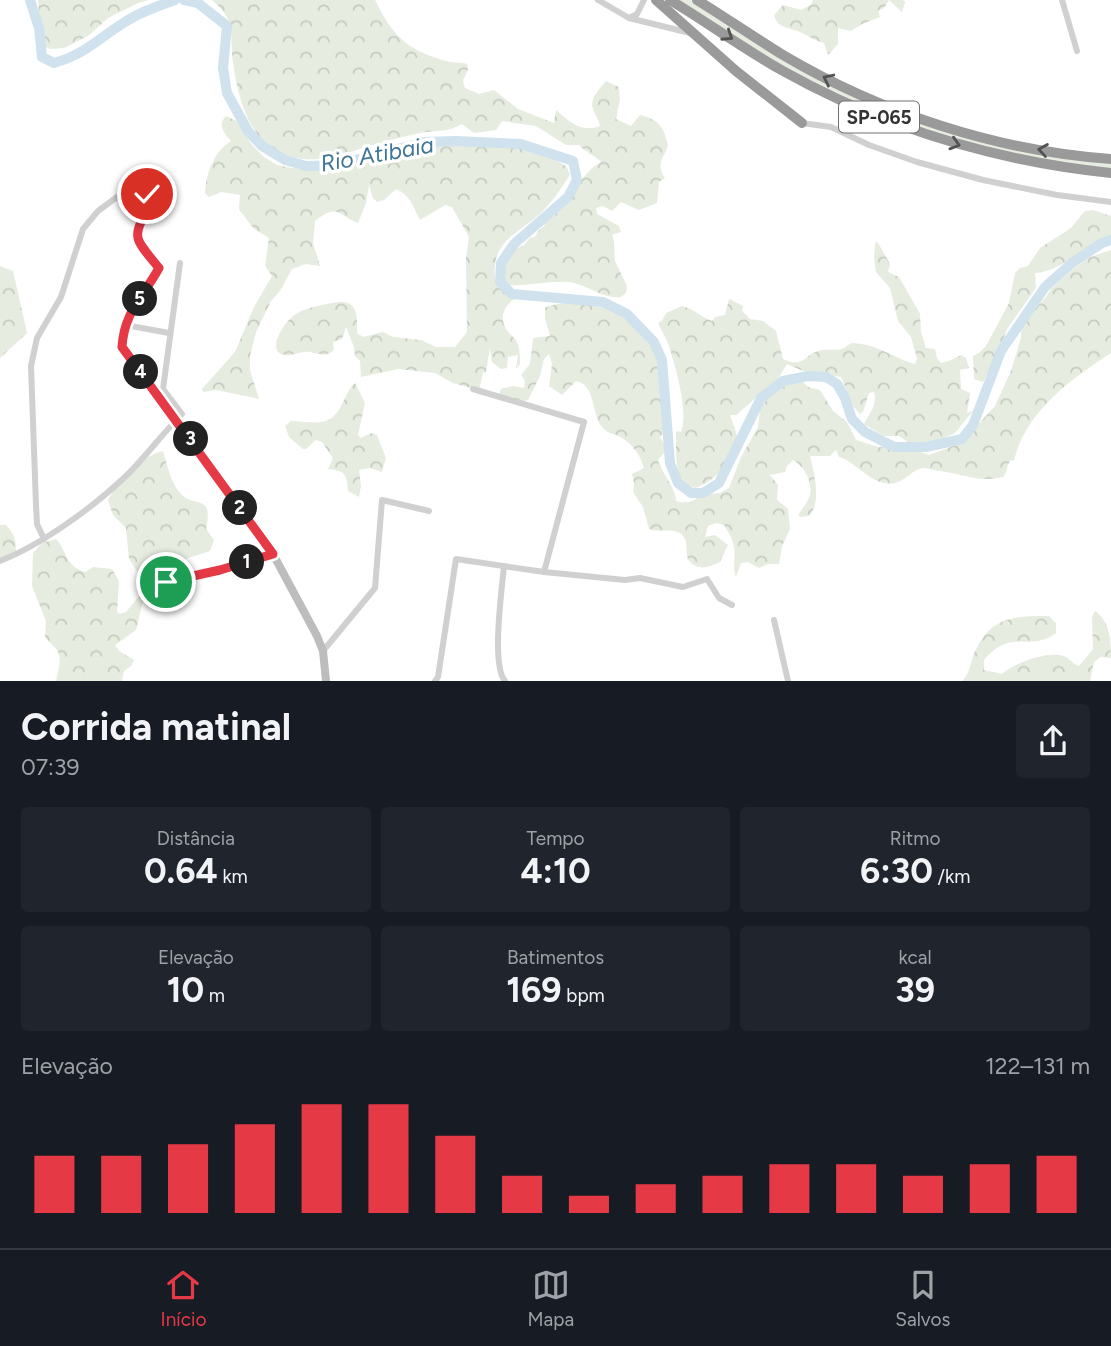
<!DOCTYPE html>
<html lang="pt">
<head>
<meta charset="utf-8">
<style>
  :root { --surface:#171b24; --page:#20242c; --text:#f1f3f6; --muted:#9ea1a6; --line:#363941; --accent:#e63946 }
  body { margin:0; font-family:Figtree,sans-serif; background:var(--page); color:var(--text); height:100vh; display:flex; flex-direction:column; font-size:26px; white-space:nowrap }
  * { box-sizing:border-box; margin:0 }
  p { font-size:23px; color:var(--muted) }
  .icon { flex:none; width:38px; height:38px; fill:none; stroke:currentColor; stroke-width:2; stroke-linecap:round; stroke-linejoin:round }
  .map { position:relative; height:681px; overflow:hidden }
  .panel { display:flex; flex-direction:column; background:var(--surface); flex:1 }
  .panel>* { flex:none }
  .pin { position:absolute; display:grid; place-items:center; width:60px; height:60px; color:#fff; margin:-30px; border:4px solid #fff; border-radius:50%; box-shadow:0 2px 7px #0007 }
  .km { position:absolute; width:35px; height:35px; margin:-18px; border-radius:50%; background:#222; color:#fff; font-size:19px; line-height:35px; text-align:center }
  .round { display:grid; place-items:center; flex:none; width:74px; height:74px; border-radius:7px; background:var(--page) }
  .overview { display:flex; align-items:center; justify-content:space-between; height:119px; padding:0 21px }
  h1 { font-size:38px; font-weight:700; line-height:52px }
  .stats { display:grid; grid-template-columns:repeat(3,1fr); gap:10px; height:119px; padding:7px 21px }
  .stats div { display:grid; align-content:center; border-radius:7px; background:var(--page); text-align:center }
  .stats b { font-size:35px; font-weight:700 }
  .stats small { font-size:19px; font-weight:400 }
  .stats p { font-size:19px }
  .chart { height:196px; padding:14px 21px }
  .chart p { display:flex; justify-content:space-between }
  .chart svg { width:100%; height:126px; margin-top:7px; stroke:var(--accent); stroke-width:6 }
  .tab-bar { display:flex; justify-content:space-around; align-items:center; height:98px; border-top:2px solid var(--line); background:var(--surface); font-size:19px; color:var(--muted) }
  .tab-bar a { display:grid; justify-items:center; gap:4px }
  .tab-bar .active { color:var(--accent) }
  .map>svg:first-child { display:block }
  .grass { fill:#e6ecdf }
  .forest { fill:url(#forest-crowns) }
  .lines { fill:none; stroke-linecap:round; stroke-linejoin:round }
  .river { stroke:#cfe2ee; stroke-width:10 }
  .street { stroke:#d0d0d0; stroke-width:6 }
  .secondary { stroke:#bdbdbd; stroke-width:8 }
  .highway { stroke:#9a9a9a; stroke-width:10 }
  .oneway { stroke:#525252 }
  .route-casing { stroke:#fff; stroke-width:14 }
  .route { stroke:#e63946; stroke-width:9 }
  .labels { text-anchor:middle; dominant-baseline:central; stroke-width:7; stroke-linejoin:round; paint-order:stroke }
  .shield { fill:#fff; stroke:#707070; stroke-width:2 }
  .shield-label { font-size:19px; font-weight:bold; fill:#333 }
  .water-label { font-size:23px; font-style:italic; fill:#3f7597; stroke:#fff }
</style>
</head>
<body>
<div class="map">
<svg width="1111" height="681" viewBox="0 0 1111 681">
  <defs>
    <pattern id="forest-crowns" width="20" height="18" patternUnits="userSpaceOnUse" patternTransform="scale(1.75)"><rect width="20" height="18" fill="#e6ecdf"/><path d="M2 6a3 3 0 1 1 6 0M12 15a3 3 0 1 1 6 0" fill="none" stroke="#c6cbc0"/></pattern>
  </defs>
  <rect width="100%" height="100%" fill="#fff"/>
  <polygon class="grass" points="677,0 691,0 733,25 905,116 1111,163 1111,170 1012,155 889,117 792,72"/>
  <g class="forest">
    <polygon points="38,0 149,0 138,3 108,18 88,36 64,48 50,49 44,46 41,41"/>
    <path d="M 212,0 L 375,0 C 394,38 408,51 450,62 C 456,63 462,62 467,64 L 468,69 L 463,81 L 465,88 L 479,94 L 494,90 L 518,109 L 554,123 L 556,110 C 570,122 581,133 600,126 C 599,118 595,116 593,109 C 589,98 600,89 606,81 L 619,87 L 620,99 L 616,119 L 631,126 L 640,115 C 660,120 663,126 668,145 C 664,159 655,163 665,178 L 659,182 L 657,203 L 639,210 L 621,202 L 612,211 L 603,206 L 596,208 L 597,214 L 619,226 L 621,232 L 612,235 L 614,241 L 615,261 L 627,286 L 626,293 L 621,297 C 604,299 590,287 574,283 C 558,279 527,287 508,285 C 498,274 503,262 510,250 L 523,246 L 530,238 L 535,237 L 538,231 L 544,226 L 549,215 L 572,197 L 580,181 L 592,168 L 601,162 C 596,156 585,152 579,145 L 566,145 L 536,126 L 502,121 L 496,130 L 474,133 L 462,124 C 449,132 440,130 426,132 C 407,135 388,141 369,146 C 356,150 342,156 328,158 C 261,168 241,119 233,63 C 229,33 238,22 212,0 Z"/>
    <path d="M 813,0 L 903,0 L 905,2 L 902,12 L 889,0 L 884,8 L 878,11 L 880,17 L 862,24 L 851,31 L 838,28 L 838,44 L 828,55 L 824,43 C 816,41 810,37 802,33 C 791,27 778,30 774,15 L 783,5 L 801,10 L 811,5 Z"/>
    <path d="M 226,116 L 237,121 L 252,145 L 264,157 L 277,165 L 292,168 L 340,170 L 398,149 L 452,141 L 530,143 L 546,155 L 566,166 L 570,175 C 562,187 553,201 543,211 C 519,234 491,239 495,279 L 504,291 L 518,297 C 506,303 498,315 506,329 C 509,334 514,337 517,342 C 520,349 520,357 520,364 L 516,368 L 518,355 L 508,357 L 507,368 L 501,369 L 492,362 L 490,348 L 486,372 L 483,373 L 479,390 L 453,383 L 435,373 L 398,369 L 361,377 L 360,361 L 355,356 L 354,347 L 346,327 L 342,339 L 333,342 L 334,350 C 323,360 316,350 303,352 C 298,353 292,355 287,355 C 264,355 283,324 292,317 C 303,308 314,307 327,304 C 355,297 358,308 357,333 L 363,337 L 383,332 L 393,337 L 421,340 L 436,347 L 455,347 L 467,332 L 466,258 L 469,237 L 452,207 L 445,205 L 420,220 C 414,207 409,194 396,189 L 384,200 L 377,202 L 373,198 L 369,185 L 366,203 L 358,223 C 337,215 338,203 315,221 L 313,243 L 320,266 L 306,264 L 292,269 L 280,291 L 271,301 L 256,332 L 250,356 L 250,370 L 259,399 L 216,390 L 203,392 L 202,389 L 235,352 L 254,307 L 272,276 L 265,266 L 269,238 L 253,228 L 239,209 L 240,195 L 221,192 L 209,197 L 205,193 C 206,174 214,151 231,141 C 224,133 217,125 226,116 Z"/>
    <path d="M 1093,210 L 1111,216 L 1111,236 C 1085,244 1064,271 1035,273 L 1036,288 L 1007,329 L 994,369 L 990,369 L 983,382 L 974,379 L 973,356 L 979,353 L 986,346 L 1009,303 L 1015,273 L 1020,268 L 1028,266 L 1040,248 L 1071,228 L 1085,211 Z"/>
    <path d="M 877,241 L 890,264 L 888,272 L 899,277 L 920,314 L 921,332 L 926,348 L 935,349 L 937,358 L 941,363 L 949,361 L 961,355 L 966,358 L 969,368 L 960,370 L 961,389 L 970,393 L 967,413 L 973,411 L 955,433 L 935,442 L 909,443 L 899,436 L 884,436 L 864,424 C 869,415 878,403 874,392 L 869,393 L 863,412 L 860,414 L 853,406 L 841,377 L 803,371 L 787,364 L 778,379 L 736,415 L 730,415 C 732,422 736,429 737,437 C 739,458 713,483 695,488 C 671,482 677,449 676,431 L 681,432 C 689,411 675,365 668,343 C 665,336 661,330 658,323 L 662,321 L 666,313 L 682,306 C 695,309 702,318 712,321 L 715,317 L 725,315 L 729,299 L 743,306 L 742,311 L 750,319 L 763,321 L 776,331 L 783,359 C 806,370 804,352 823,350 C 829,349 838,351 844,348 C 847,347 849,343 853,343 C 880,345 891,357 915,364 L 917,358 L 911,337 L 898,321 L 890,288 L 876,272 L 874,258 L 875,244 Z"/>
    <path d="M 1111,250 L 1111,353 C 1071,379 1025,412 1014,461 L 1011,460 C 1006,465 1008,472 1003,477 C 977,483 964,474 940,471 C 935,471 929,468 924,468 C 910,469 903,487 885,483 C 867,480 856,462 839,457 L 836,450 L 830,456 L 810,456 C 814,473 822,502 809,516 L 801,517 L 798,515 C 802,509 808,502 810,495 C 813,482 804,466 793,460 L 787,466 L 785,472 L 770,475 L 778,485 L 777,500 L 788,509 L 790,529 L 782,546 L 779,564 L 768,564 L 759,568 L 748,562 L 741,563 L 736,577 C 732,567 736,558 734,547 C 733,538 728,533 724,525 L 716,523 L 708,526 L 705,537 L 715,535 L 728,545 L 720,562 C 707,568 699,571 688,560 C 686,554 687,548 686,542 C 681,524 661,534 649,529 L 643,507 L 633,492 L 634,483 L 632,474 L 644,468 C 639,452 631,442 616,435 C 610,433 606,432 602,427 C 591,413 596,385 576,381 L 562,395 L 549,386 L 552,364 L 549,354 L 544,359 L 540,376 L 528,400 L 524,401 L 499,395 L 501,389 L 513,386 L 524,388 L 525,381 L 521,375 L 530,364 L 533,338 L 550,336 L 545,318 L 545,308 C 568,295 631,309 646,330 C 660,349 665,373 666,397 C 668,418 674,418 660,437 L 667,449 L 658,460 C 662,474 676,488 676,501 C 684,504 695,502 701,495 L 720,493 L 729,488 L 741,457 L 758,427 L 760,409 L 767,399 L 780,388 L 796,380 L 802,381 L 808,387 L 820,390 L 833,411 L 847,422 L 856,440 L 878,447 L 910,448 L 929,455 L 961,443 L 995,406 L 1011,371 L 1021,338 L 1021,329 L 1027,317 L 1046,297 L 1051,289 L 1073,269 L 1090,257 Z"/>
    <polygon points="0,266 13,271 27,333 0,358"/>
    <path d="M 355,383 L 365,403 L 358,435 L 361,438 L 371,433 L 377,435 L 386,458 L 382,472 L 370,468 L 359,470 L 361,486 L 359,497 L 348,491 C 347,475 346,471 328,469 L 333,458 L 322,442 L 316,440 L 306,449 L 303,449 L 289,437 L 285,426 L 291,421 C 316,422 331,429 343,402 C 347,395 349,388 355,383 Z"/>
    <path d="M 163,451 C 167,464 171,484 181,494 C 194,508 214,493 206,529 L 214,540 L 210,551 L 176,562 L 164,569 L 160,584 L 164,595 L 159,598 L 152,592 C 139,600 141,617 136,630 L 115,645 L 119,651 L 134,660 L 131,666 L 124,671 L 122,681 L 56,681 C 61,658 64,654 45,638 L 46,621 L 32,586 L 33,553 L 42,543 L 56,539 C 67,551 65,566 85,572 L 93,567 L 112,569 L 119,581 L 117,612 L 120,614 L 126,612 L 140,595 L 142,579 L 129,559 L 126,528 L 113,515 L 108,500 C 119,480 141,456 163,451 Z"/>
    <path d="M 0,525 L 6,525 C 14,533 16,540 16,552 L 0,562 Z"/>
    <path d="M 1095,611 C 1110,621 1111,641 1111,658 L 1101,657 L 1094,662 L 1090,681 L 962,681 C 969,674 970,666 973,656 C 989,617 1011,616 1049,616 L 1056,623 L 1056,633 C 1030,653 1011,627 984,660 L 984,670 L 1002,674 C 1012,664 1051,649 1066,657 C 1071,660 1073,664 1079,666 L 1093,649 L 1092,617 Z"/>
  </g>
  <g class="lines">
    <g class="river">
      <path d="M 30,0 L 39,28 L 42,57 L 54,63 C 86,54 99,38 125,22 C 140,12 158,6 175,0"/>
      <polyline points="184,0 198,3 227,26 223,68 227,93 248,131 262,146 285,160 306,166 336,165 424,142 456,141 521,144 573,161 577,180 568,197 514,244 501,263 500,282 512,294 603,302 627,314 654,342 662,360 670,463 678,483 691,493 703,493 719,483 761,398 783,381 808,376 826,377 837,384 845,398 852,419 865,432 894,447 926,447 962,439 973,425 1001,351 1045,287 1072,263 1102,243 1111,240"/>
    </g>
    <g class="street">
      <polyline points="598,0 629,18 690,33"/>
      <polyline points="1062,0 1077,51"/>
      <polyline points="629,18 637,14 644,0"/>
      <polyline points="802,123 831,127 869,145 917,162 983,180 1057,195 1111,202"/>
      <polyline points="131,326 169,333"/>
      <polyline points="473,389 584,422 544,572"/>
      <path d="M 44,539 L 37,524 L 36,505 L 31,366 L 37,338 L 61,297 L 83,229 L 98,211 L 117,197 L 135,193 L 147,194 L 150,199 C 135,240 129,232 159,268 L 140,299 L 129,312 L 123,330 L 122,347 L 177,419"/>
      <path d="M 0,561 C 43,544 95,506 128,474 C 147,455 163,433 182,414 L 163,389 L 180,263"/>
      <path d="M 504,566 C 502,589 491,665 505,681"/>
      <polyline points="166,582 221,570 273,554"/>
      <polyline points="774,620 788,681"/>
      <polyline points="323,651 375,588 382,500 429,511"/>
      <polyline points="435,681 438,677 456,559 544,572 625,580 640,578 683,587 707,579 719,598 732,605"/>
    </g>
    <polyline class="secondary" points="177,419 273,554 317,636 323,651 326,681"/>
    <g class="highway">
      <polyline points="656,0 736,71 802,123"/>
      <path d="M 670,0 C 708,23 744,49 783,71 C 885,128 995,161 1111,173"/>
      <path d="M 697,0 C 726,18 754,37 783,55 C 881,113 997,151 1111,159"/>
    </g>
  </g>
  <defs><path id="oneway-chevron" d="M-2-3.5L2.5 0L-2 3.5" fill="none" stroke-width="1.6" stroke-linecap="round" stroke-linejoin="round" transform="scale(1.75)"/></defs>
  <g class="oneway">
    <use href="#oneway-chevron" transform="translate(728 36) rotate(33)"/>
    <use href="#oneway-chevron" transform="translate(828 79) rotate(-154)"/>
    <use href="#oneway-chevron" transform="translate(955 144) rotate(17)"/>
    <use href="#oneway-chevron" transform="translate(1043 150) rotate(-171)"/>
  </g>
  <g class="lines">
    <defs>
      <path id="route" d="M 147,194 L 150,199 C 135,240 129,232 159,268 C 143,297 124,312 122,347 L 273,554 L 220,570 L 166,582"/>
    </defs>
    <use href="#route" class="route-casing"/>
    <use href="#route" class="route"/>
  </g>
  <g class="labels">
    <rect class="shield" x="839" y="101.5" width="80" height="31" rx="5"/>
    <g class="shield-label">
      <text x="879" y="117">SP-065</text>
    </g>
    <g class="water-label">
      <text transform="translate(377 154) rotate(-10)">Rio Atibaia</text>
    </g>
  </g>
</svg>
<div class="pin" style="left:166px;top:582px;background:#1e9e55"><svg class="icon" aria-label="arrive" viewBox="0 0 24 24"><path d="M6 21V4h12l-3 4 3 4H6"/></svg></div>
<div class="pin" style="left:147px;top:194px;background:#d93025"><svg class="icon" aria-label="check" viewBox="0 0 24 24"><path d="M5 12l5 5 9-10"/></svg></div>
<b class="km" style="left:247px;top:562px">1</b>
<b class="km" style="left:240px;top:508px">2</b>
<b class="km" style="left:191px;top:439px">3</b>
<b class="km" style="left:141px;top:372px">4</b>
<b class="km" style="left:140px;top:299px">5</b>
</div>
<section class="panel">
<div class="overview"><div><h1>Corrida matinal</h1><p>07:39</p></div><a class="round"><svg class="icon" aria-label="share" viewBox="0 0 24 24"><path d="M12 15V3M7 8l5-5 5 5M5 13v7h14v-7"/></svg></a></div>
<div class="stats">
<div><p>Distância</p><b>0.64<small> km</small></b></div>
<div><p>Tempo</p><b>4:10</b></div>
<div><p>Ritmo</p><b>6:30<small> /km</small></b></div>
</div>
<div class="stats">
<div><p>Elevação</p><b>10<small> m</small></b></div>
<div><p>Batimentos</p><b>169<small> bpm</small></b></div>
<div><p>kcal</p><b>39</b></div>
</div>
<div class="chart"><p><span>Elevação</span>122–131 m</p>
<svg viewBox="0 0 160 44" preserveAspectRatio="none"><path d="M5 44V24M15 44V24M25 44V20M35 44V13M45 44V6M55 44V6M65 44V17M75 44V31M85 44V38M95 44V34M105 44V31M115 44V27M125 44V27M135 44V31M145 44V27M155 44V24"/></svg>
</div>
</section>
<nav class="tab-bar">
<a class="active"><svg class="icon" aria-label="home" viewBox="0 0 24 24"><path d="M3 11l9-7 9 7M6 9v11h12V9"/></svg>Início</a>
<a><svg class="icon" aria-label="map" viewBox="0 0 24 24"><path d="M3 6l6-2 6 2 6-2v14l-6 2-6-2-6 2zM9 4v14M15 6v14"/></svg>Mapa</a>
<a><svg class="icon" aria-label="saved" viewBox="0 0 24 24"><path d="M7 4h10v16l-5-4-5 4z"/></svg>Salvos</a>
</nav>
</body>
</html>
